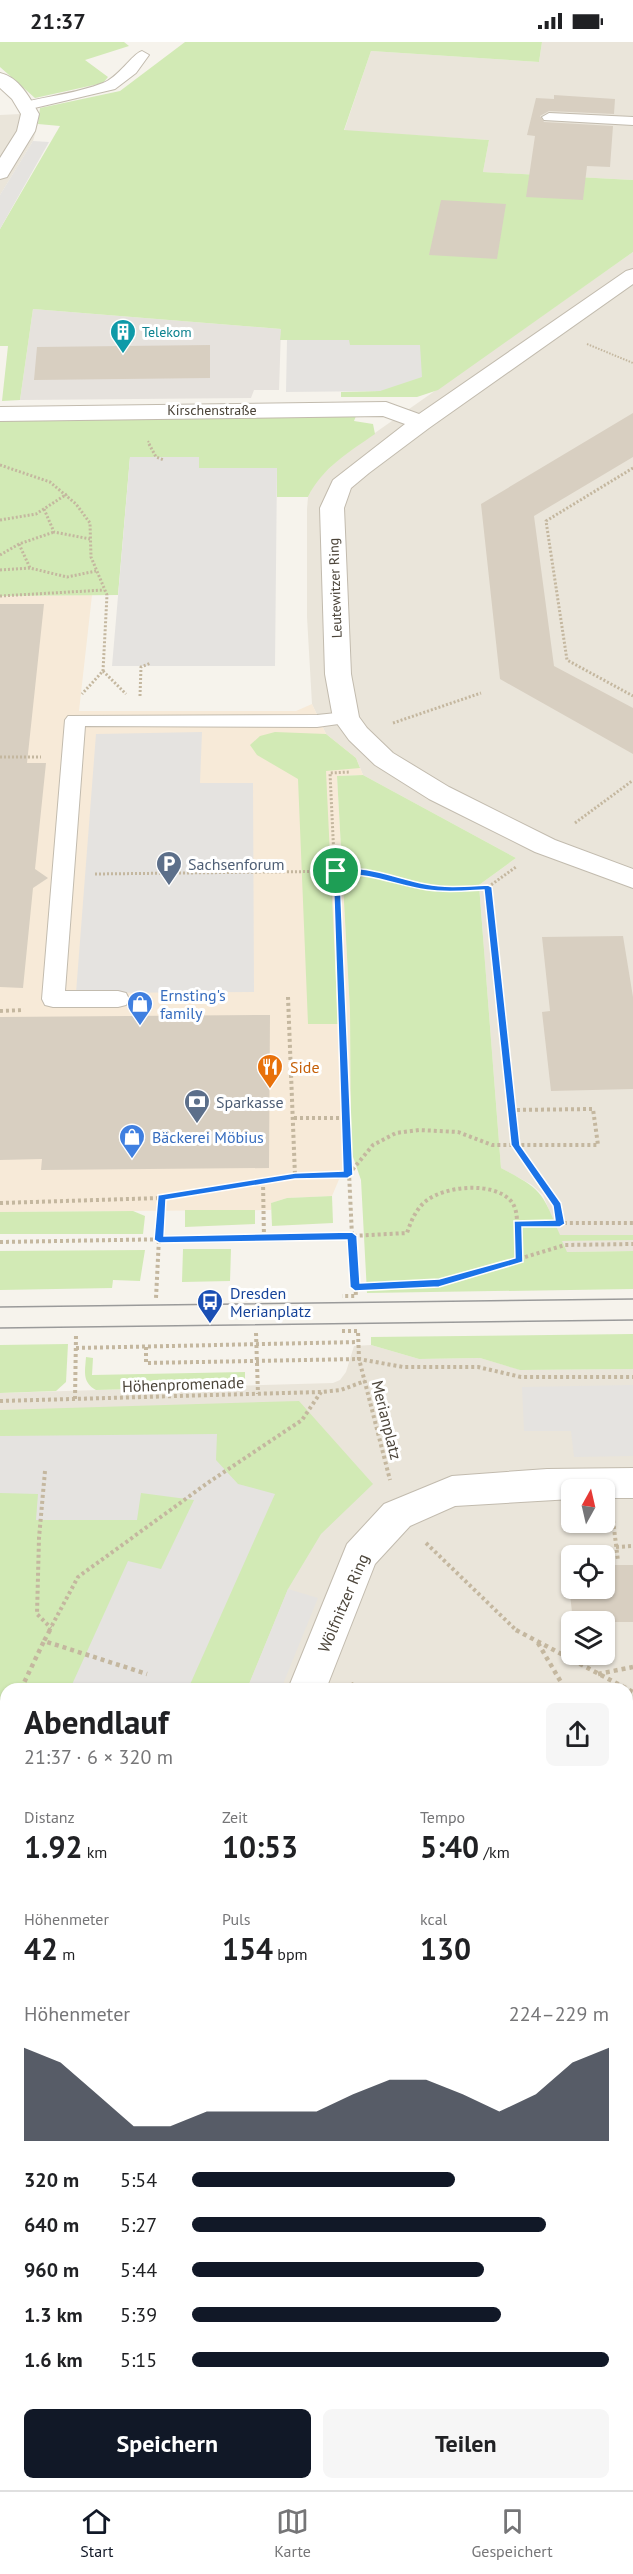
<!DOCTYPE html>
<html lang="de">
<head>
<meta charset="utf-8">
<style>
  :root { --surface:#fff; --page:#f6f6f6; --text:#202124; --muted:#757577; --line:#e0e0e0; --accent:#111827 }
  body { margin:0; font-family:"PT Sans",sans-serif; background:var(--page); color:var(--text); height:100vh; display:flex; flex-direction:column; font-size:22px; white-space:nowrap }
  * { box-sizing:border-box; margin:0 }
  p { font-size:20px; color:var(--muted) }
  .icon { flex:none; width:33px; height:33px; fill:none; stroke:currentColor; stroke-width:2; stroke-linecap:round; stroke-linejoin:round }
  .map { position:relative; flex:1; overflow:hidden }
  .side { position:absolute; left:0px; top:1641px; width:633px; height:807px; display:flex; flex-direction:column; background:var(--surface); border-radius:18px 18px 0 0; box-shadow:0 2px 4px #0004 }
  .side>* { flex:none }
  .needle { width:39px; rotate:8deg }
  .tools { position:absolute; left:561px; top:1437px; display:grid; gap:12px }
  .tools a { display:grid; place-items:center; width:54px; height:54px; border-radius:9px; background:var(--surface); box-shadow:0 2px 4px #0004; font-size:30px }
  .pin { position:absolute; display:grid; place-items:center; width:51px; height:51px; color:#fff; margin:-26px; border:3px solid #fff; border-radius:50%; box-shadow:0 2px 6px #0007 }
  .round { display:grid; place-items:center; flex:none; width:63px; height:63px; border-radius:9px; background:var(--page) }
  .overview { display:flex; align-items:center; justify-content:space-between; height:102px; padding:0 24px }
  h1 { font-size:33px; font-weight:700; line-height:45px }
  .stats { display:grid; grid-template-columns:repeat(3,1fr); gap:9px; height:102px; padding:6px 24px }
  .stats div { display:grid; align-content:center }
  .stats b { font-size:30px; font-weight:700 }
  .stats small { font-size:16px; font-weight:400 }
  .stats p { font-size:16px }
  .chart { height:168px; padding:12px 24px }
  .chart p { display:flex; justify-content:space-between }
  .chart svg { width:100%; height:108px; margin-top:6px; fill:var(--accent); opacity:.7 }
  .button { display:flex; gap:12px; margin-top:auto; padding:12px 24px }
  .button a { flex:1; height:69px; border-radius:9px; background:var(--accent); color:#fff; font-size:24px; font-weight:700; line-height:69px; text-align:center }
  .button a+a { background:var(--page); color:var(--text) }
  ul { padding:0 24px; list-style:none; font-size:20px }
  li { display:grid; grid-template-columns:96px 72px 1fr; align-items:center; height:45px }
  li i { height:15px; border-radius:8px; background:var(--accent) }
  .status { display:flex; justify-content:space-between; align-items:center; height:42px; padding:0 30px; background:var(--surface); direction:ltr }
  .status svg { height:16px; fill:currentColor }
  .tabs { display:flex; justify-content:space-around; align-items:center; height:84px; border-top:2px solid var(--line); background:var(--surface); font-size:16px; color:var(--muted) }
  .tabs a { display:grid; justify-items:center; gap:3px }
  .tabs .active { color:var(--accent) }
  .map>svg:first-child { display:block }
  .residential { fill:#eae5da; fill-rule:evenodd }
  .commercial { fill:#f7ead8 }
  .industrial { fill:#e6e2dd }
  .education { fill:#efe8d6 }
  .green { fill:#d2eab5 }
  .parking { fill:#e5e3e0 }
  .building { fill:#d8cfc1 }
  .lines { fill:none; stroke-linecap:round; stroke-linejoin:round }
  .lane-casing { stroke:#c2bbae; stroke-width:2 }
  .street-casing { stroke:#c2bbae; stroke-width:2 }
  .path-far3 { stroke:#c4b79f; stroke-width:2; stroke-dasharray:1.5 1.5; stroke-linecap:butt }
  .path-far2 { stroke:#c4b79f; stroke-width:3; stroke-dasharray:2 2; stroke-linecap:butt }
  .path-far1 { stroke:#c4b79f; stroke-width:4; stroke-dasharray:3 3; stroke-linecap:butt }
  .path { stroke:#c4b79f; stroke-width:4.5; stroke-dasharray:4 4; stroke-linecap:butt }
  .lane { fill:#fff; fill-rule:evenodd }
  .street { fill:#fff; fill-rule:evenodd }
  .tram { stroke:#9a9a9a; stroke-width:1.5 }
  .route { fill:#1a73e8; stroke:#fff; stroke-width:1.5; fill-rule:evenodd }
  .labels { text-anchor:middle; dominant-baseline:central; stroke-width:6; stroke-linejoin:round; paint-order:stroke }
  .far-culture-label { font-size:14px; fill:#0d838f; stroke:#fff; text-anchor:start }
  .far-street-label { font-size:14px; fill:#4b4439; stroke:#fff }
  .service-label { font-size:16px; fill:#4e5e75; stroke:#fff; text-anchor:start }
  .shop-label { font-size:16px; fill:#366cbe; stroke:#fff; text-anchor:start }
  .food-label { font-size:16px; fill:#c56008; stroke:#fff; text-anchor:start }
  .transit-label { font-size:16px; fill:#164399; stroke:#fff; text-anchor:start }
  .street-label { font-size:16px; fill:#4b4439; stroke:#fff }
</style>
</head>
<body>
<div class="status"><b>21:37</b><svg viewBox="0 0 49 12"><path d="M0 12V9h3v3zM5 12V6h3v6zM10 12V3h3v9zM15 12V0h3v12zM26 1h20v11H26zM47 4h2v5h-2z"/></svg></div>
<div class="map">
<svg width="633" height="2448" viewBox="0 0 633 2448">
  <rect width="100%" height="100%" fill="#f6f3ec"/>
  <g class="residential">
    <polygon points="542,0 633,0 633,138 483,130 489,98 344,89 371,9 539,20"/>
    <polygon points="41,71 33,99 0,153 0,73"/>
    <polygon points="633,210 633,1209 566,1210 543,1153 532,1143 501,1126 479,843 516,816 363,733 356,716 326,692 312,662 307,575 307,467 308,455 316,439 342,414"/>
    <path d="M 371,1303 L 419,1317 L 480,1316 L 521,1328 L 633,1327 L 633,2448 L 93,2448 L 93,2442 L 627,2442 L 627,1647 L 6,1647 L 6,1998 L 0,1998 L 0,1351 L 333,1341 L 340,1338 L 346,1330 L 354,1304 ZM 572,1448 L 604,1448 L 604,1480 L 572,1480 ZM 572,1514 L 604,1514 L 604,1546 L 572,1546 ZM 572,1580 L 604,1580 L 604,1612 L 572,1612 Z"/>
  </g>
  <polygon class="commercial" points="92,553 79,669 296,669 312,662 326,692 356,716 363,733 337,734 350,970 351,1109 332,1154 287,1156 271,1161 271,1168 0,1170 0,554"/>
  <polygon class="industrial" points="33,267 281,287 279,348 254,348 251,356 20,358"/>
  <polygon class="education" points="627,1919 633,1919 633,2119 627,2067"/>
  <g class="green">
    <polygon points="0,0 124,0 129,4 85,18 108,35 103,41 35,56 0,25"/>
    <polygon points="185,0 542,0 539,20 371,9 344,88 489,98 483,130 633,138 633,210 438,348 417,355 341,355 341,350 380,349 420,303 349,303 349,298 280,298 281,287 33,267 20,358 2,359 8,304 0,304 0,187 60,84 38,82 40,66 120,49"/>
    <path d="M 356,374 L 354,379 L 373,382 L 375,392 C 349,410 322,426 308,455 L 277,455 L 277,426 L 199,426 L 199,415 L 130,415 L 118,553 L 0,554 L 0,378 Z"/>
    <polygon points="275,690 326,692 356,716 360,726 326,729 338,982 308,982 298,737 257,713 250,703 260,694"/>
    <path d="M 363,733 L 516,816 L 479,843 L 501,1126 C 543,1148 542,1150 560,1193 L 633,1193 L 633,1198 L 562,1199 L 567,1210 L 633,1209 L 633,1247 L 367,1251 L 361,1138 L 351,1109 L 350,969 L 337,734 Z"/>
    <polygon points="332,1154 333,1181 272,1184 271,1161 287,1156"/>
    <polygon points="185,1168 255,1168 255,1182 185,1185"/>
    <polygon points="133,1169 145,1174 143,1192 0,1192 0,1170"/>
    <polygon points="183,1207 231,1207 230,1239 182,1240"/>
    <polygon points="145,1208 140,1239 113,1238 112,1246 0,1248 0,1209"/>
    <polygon points="633,1292 633,1327 520,1328 480,1316 419,1317 371,1303 371,1295"/>
    <polygon points="68,1302 66,1340 56,1349 0,1351 0,1303"/>
    <path d="M 86,1315 L 93,1316 L 92,1333 L 245,1330 L 245,1339 L 239,1344 L 96,1348 C 82,1340 85,1330 86,1315 Z"/>
    <polygon points="299,1359 373,1442 321,1492 288,1547 247,1647 6,1647 6,2442 55,2442 55,2448 0,2448 0,1368"/>
  </g>
  <g class="parking">
    <polygon points="33,99 49,100 0,187 0,153"/>
    <polygon points="287,298 349,298 350,303 420,303 422,335 380,349 286,350"/>
    <polygon points="130,415 199,415 199,426 277,426 275,624 112,624"/>
    <polygon points="202,690 200,741 253,741 254,950 76,951 96,692"/>
    <polygon points="633,1343 633,1414 574,1415 571,1389 524,1389 522,1345"/>
    <polygon points="217,1392 216,1418 238,1442 275,1452 188,1647 70,1647 128,1519 161,1527 194,1458 141,1451 137,1478 36,1478 38,1452 0,1451 0,1394"/>
    <polygon points="288,1547 318,1556 281,1647 247,1647"/>
  </g>
  <g class="building">
    <polygon points="554,53 615,57 614,72 549,69 540,74 544,80 613,84 610,125 587,124 583,158 526,155 535,94 527,93 536,56 554,57"/>
    <polygon points="441,158 506,162 497,217 429,213"/>
    <polygon points="210,303 210,336 34,338 37,305"/>
    <polygon points="633,371 633,415 534,474 554,624 633,666 633,712 500,637 481,462"/>
    <polygon points="0,562 44,562 27,721 46,721 35,827 48,836 33,846 23,946 0,945"/>
    <polygon points="623,894 633,955 633,1047 551,1049 542,970 550,969 542,895"/>
    <polygon points="270,973 269,1126 41,1128 42,1117 0,1118 0,975"/>
    <polygon points="567,1523 572,1523 572,1546 604,1546 604,1523 633,1523 633,1580 573,1580"/>
  </g>
  <g class="lines">
    <defs>
      <g id="lane">
        <path d="M 142,9 L 149,13 L 136,31 L 115,47 L 26,68 L 19,64 L 21,61 C 48,54 78,51 103,41 C 118,36 133,11 142,9 Z"/>
        <polygon points="549,71 633,75 633,83 544,78 542,75"/>
        <polygon points="346,670 353,672 356,676 353,680 317,685 85,684 65,949 118,949 126,951 129,957 126,963 118,965 53,965 45,963 42,957 65,678 68,674 317,673"/>
      </g>
      <g id="street">
        <path d="M 0,31 C 19,35 30,56 39,72 L 35,89 L 7,135 L 0,137 L 0,116 L 17,89 L 21,72 L 12,57 L 0,46 Z"/>
        <polygon points="633,227 633,242 429,386 369,431 351,446 344,466 351,632 359,675 367,686 393,711 449,745 555,798 633,827 633,846 535,810 429,757 375,723 349,698 333,676 325,632 320,466 333,438 405,382 383,374 0,379 0,365 386,360 419,372 626,229"/>
        <polygon points="633,1426 633,1456 604,1456 604,1448 572,1448 572,1457 455,1464 410,1484 375,1522 326,1647 288,1647 347,1502 384,1462 452,1434 547,1427"/>
        <rect x="96" y="2442" width="48" height="6"/>
      </g>
    </defs>
    <use href="#lane" class="lane-casing"/>
    <use href="#street" class="street-casing"/>
    <g class="path-far3">
      <polyline points="587,302 633,321"/>
      <polyline points="148,399 150,403"/>
    </g>
    <g class="path-far2">
      <polyline points="149,402 156,415 164,418"/>
      <polyline points="0,423 50,440 76,462 90,481 91,515 107,553 103,629 82,652"/>
      <polyline points="633,426 546,479 567,618 633,654"/>
      <polyline points="44,467 54,490 90,497"/>
      <polyline points="0,478 36,472 67,452"/>
      <polyline points="19,502 30,526"/>
      <polyline points="0,513 19,502 54,490"/>
      <polyline points="0,528 30,526 67,535 96,529"/>
      <polyline points="0,554 104,548"/>
      <polyline points="103,629 126,652"/>
      <polyline points="140,654 141,625 151,621"/>
      <polyline points="393,681 481,651"/>
      <polyline points="0,715 41,715"/>
      <polyline points="575,781 632,739"/>
      <polyline points="95,832 357,829 427,845 449,847 488,845"/>
      <polyline points="488,845 496,922"/>
      <polyline points="488,845 516,825"/>
      <polyline points="339,922 330,731 350,730"/>
    </g>
    <g class="path-far1">
      <path d="M 339,920 L 352,1194 L 407,1191 C 411,1179 416,1167 426,1159 C 445,1144 493,1139 511,1159 C 516,1165 517,1173 517,1181"/>
      <polyline points="496,920 516,1103 558,1164 560,1182"/>
      <polyline points="0,969 24,968"/>
      <polyline points="294,1076 346,1076"/>
      <polyline points="295,1134 348,1133 373,1103 396,1091 419,1088 458,1090 492,1103 598,1103 593,1067 512,1068"/>
      <polyline points="263,1139 264,1196"/>
      <polyline points="161,1156 295,1134 288,955"/>
      <polyline points="0,1161 161,1156 156,1256"/>
      <polyline points="0,1200 352,1194 356,1254 342,1254"/>
      <polyline points="520,1218 517,1181 633,1181"/>
      <polyline points="355,1245 439,1241 565,1203 633,1202"/>
      <polyline points="342,1289 358,1289 359,1317 390,1438"/>
      <polyline points="256,1291 258,1352"/>
      <polyline points="146,1305 146,1321 359,1317 403,1325 478,1325 521,1335 633,1335"/>
      <polyline points="76,1306 358,1300"/>
      <polyline points="75,1357 76,1293"/>
      <polyline points="0,1359 321,1350 341,1348 365,1339"/>
      <polyline points="45,1429 39,1496 37,1572 51,1586"/>
      <polyline points="613,1478 618,1519"/>
      <polyline points="426,1501 517,1589"/>
      <polyline points="616,1505 633,1504"/>
      <polyline points="49,1589 78,1535 209,1440 302,1378 321,1350"/>
    </g>
    <g class="path">
      <polyline points="50,1588 44,1599 147,1632"/>
      <polyline points="516,1588 633,1650"/>
      <polyline points="538,1601 565,1647"/>
      <polyline points="598,1632 633,1625"/>
      <polyline points="351,1642 361,1647"/>
      <polyline points="21,1647 44,1599"/>
      <polyline points="627,1741 633,1712"/>
      <polyline points="0,2032 6,2032"/>
      <polyline points="0,2154 6,2139"/>
      <polyline points="627,2189 633,2238"/>
      <polyline points="627,2273 633,2275"/>
      <polyline points="627,2333 633,2332"/>
      <polyline points="420,2443 435,2442"/>
    </g>
    <use href="#lane" class="lane"/>
    <use href="#street" class="street"/>
    <g class="tram">
      <polyline points="0,1265 633,1257"/>
      <polyline points="0,1286 633,1278"/>
    </g>
  </g>
  <path class="route" d="M 333,827 C 365,822 395,836 426,842 C 446,846 467,844 488,843 L 492,845 L 520,1103 L 561,1161 L 565,1182 L 560,1185 L 522,1185 L 523,1220 L 439,1245 L 355,1249 L 350,1245 L 347,1198 L 159,1201 L 154,1198 L 158,1153 L 295,1131 L 343,1129 ZM 340,832 C 374,832 395,843 427,848 C 446,851 465,849 484,848 L 511,1103 L 553,1164 L 555,1178 L 514,1179 L 515,1216 L 439,1237 L 360,1241 L 357,1194 L 352,1190 L 164,1194 L 166,1158 L 295,1137 L 348,1136 L 353,1133 Z"/>
  <defs>
    <symbol id="building-pin" viewBox="-11 -11 22 30"><path d="M0 17L-7.5 6A9.5 9.5 0 1 1 7.5 6Z" fill="#0f9aa8" stroke="#fff"/><path d="M-4-6H4V6H1V3H-1V6H-4ZM-2.5-4.3h1.7v1.8h-1.7ZM.8-4.3h1.7v1.8H.8ZM-2.5-1h1.7V.8h-1.7ZM.8-1h1.7V.8H.8Z" fill="#fff"/></symbol>
    <symbol id="parking-pin" viewBox="-11 -11 22 30"><path d="M0 17L-7.5 6A9.5 9.5 0 1 1 7.5 6Z" fill="#5c6f8a" stroke="#fff"/><path d="M-3.5-5.5H1a3.5 3.5 0 0 1 0 7H-1V5.5H-3.5ZM-1-3.4V-.6H.8a1.4 1.4 0 0 0 0-2.8Z" fill="#fff"/></symbol>
    <symbol id="shop-pin" viewBox="-11 -11 22 30"><path d="M0 17L-7.5 6A9.5 9.5 0 1 1 7.5 6Z" fill="#3f7fe0" stroke="#fff"/><path d="M-5-2.5h2.3a2.7 3.5 0 0 1 5.4 0H5L5.5 6h-11ZM-1.5-2.5h3a1.5 2.3 0 0 0-3 0Z" fill="#fff"/></symbol>
    <symbol id="restaurant-pin" viewBox="-11 -11 22 30"><path d="M0 17L-7.5 6A9.5 9.5 0 1 1 7.5 6Z" fill="#e8710a" stroke="#fff"/><path d="M-5-6h1v4h1v-4h1v4h1v-4h1v5L-1.5 .5V6h-2V.5L-5-1ZM5-6V6H3V1.5H1.5Q1.5-4 5-6Z" fill="#fff"/></symbol>
    <symbol id="bank-pin" viewBox="-11 -11 22 30"><path d="M0 17L-7.5 6A9.5 9.5 0 1 1 7.5 6Z" fill="#5c6f8a" stroke="#fff"/><path d="M-6-4H6V4H-6ZM0-2.3a2.3 2.3 0 1 0 0 4.6a2.3 2.3 0 1 0 0-4.6Z" fill="#fff"/></symbol>
    <symbol id="bus-pin" viewBox="-11 -11 22 30"><path d="M0 17L-7.5 6A9.5 9.5 0 1 1 7.5 6Z" fill="#1a4fb4" stroke="#fff"/><path d="M-5-6H5V4H4V6H2V4H-2V6H-4V4H-5ZM-3.5-4V0h7V-4ZM-3.5 1.2v1.5H-2V1.2ZM2 1.2v1.5H3.5V1.2Z" fill="#fff"/></symbol>
  </defs>
  <g fill-rule="evenodd">
    <use href="#building-pin" x="108" y="275" width="30" height="40"/>
    <use href="#parking-pin" x="154" y="807" width="30" height="40"/>
    <use href="#shop-pin" x="125" y="947" width="30" height="40"/>
    <use href="#restaurant-pin" x="255" y="1010" width="30" height="40"/>
    <use href="#bank-pin" x="182" y="1045" width="30" height="40"/>
    <use href="#shop-pin" x="117" y="1080" width="30" height="40"/>
    <use href="#bus-pin" x="195" y="1245" width="30" height="40"/>
  </g>
  <g class="labels">
    <g class="far-culture-label">
      <text x="142" y="290">Telekom</text>
    </g>
    <g class="far-street-label">
      <text x="212" y="368">Kirschenstraße</text>
      <text transform="translate(335 546) rotate(-92)">Leutewitzer Ring</text>
    </g>
    <g class="service-label">
      <text x="188" y="822">Sachsenforum</text>
      <text x="216" y="1060">Sparkasse</text>
    </g>
    <g class="shop-label">
      <text x="160" y="953">Ernsting's<tspan x="160" dy="18">family</tspan></text>
      <text x="152" y="1095">Bäckerei Möbius</text>
    </g>
    <g class="food-label">
      <text x="290" y="1025">Side</text>
    </g>
    <g class="transit-label">
      <text x="230" y="1251">Dresden<tspan x="230" dy="18">Merianplatz</tspan></text>
    </g>
    <g class="street-label">
      <text transform="translate(183 1342) rotate(-2)">Höhenpromenade</text>
      <text transform="translate(387 1378) rotate(76)">Merianplatz</text>
      <text transform="translate(343 1561) rotate(-67)">Wölfnitzer Ring</text>
    </g>
  </g>
</svg>
<div class="tools">
<a><svg class="needle" viewBox="-14 -14 28 28"><path d="M0-13l5 13h-10z" fill="#e53935"/><path d="M0 13l5-13h-10z" fill="#757577"/></svg></a>
<a><svg class="icon" aria-label="locate" viewBox="0 0 24 24"><circle cx="12" cy="12" r="6"/><path d="M12 2v4M12 18v4M2 12h4M18 12h4"/></svg></a>
<a><svg class="icon" aria-label="layers" viewBox="0 0 24 24"><path d="M12 4l9 5-9 5-9-5zM3 14l9 5 9-5"/></svg></a>
</div>
<div class="pin" style="left:336px;top:829px;background:#1e9e55"><svg class="icon" aria-label="arrive" viewBox="0 0 24 24"><path d="M6 21V4h12l-3 4 3 4H6"/></svg></div>
<section class="side">
<div class="overview"><div><h1>Abendlauf</h1><p>21:37 · 6 × 320 m</p></div><a class="round"><svg class="icon" aria-label="share" viewBox="0 0 24 24"><path d="M12 15V3M7 8l5-5 5 5M5 13v7h14v-7"/></svg></a></div>
<div class="stats">
<div><p>Distanz</p><b>1.92<small> km</small></b></div>
<div><p>Zeit</p><b>10:53</b></div>
<div><p>Tempo</p><b>5:40<small> /km</small></b></div>
</div>
<div class="stats">
<div><p>Höhenmeter</p><b>42<small> m</small></b></div>
<div><p>Puls</p><b>154<small> bpm</small></b></div>
<div><p>kcal</p><b>130</b></div>
</div>
<div class="chart"><p><span>Höhenmeter</span>224–229 m</p>
<svg viewBox="0 0 160 44" preserveAspectRatio="none"><path d="M0 44V6L10 12L20 25L30 38L40 38L50 32L60 32L70 32L80 32L90 25L100 19L110 19L120 25L130 32L140 25L150 12L160 6V44z"/></svg>
</div>
<ul>
<li><b>320 m</b>5:54<i style="width:63%"></i></li>
<li><b>640 m</b>5:27<i style="width:85%"></i></li>
<li><b>960 m</b>5:44<i style="width:70%"></i></li>
<li><b>1.3 km</b>5:39<i style="width:74%"></i></li>
<li><b>1.6 km</b>5:15<i style="width:100%"></i></li>
</ul>
<div class="button"><a>Speichern</a><a>Teilen</a></div>
</section>
</div>
<nav class="tabs">
<a class="active"><svg class="icon" aria-label="home" viewBox="0 0 24 24"><path d="M3 11l9-7 9 7M6 9v11h12V9"/></svg>Start</a>
<a><svg class="icon" aria-label="map" viewBox="0 0 24 24"><path d="M3 6l6-2 6 2 6-2v14l-6 2-6-2-6 2zM9 4v14M15 6v14"/></svg>Karte</a>
<a><svg class="icon" aria-label="saved" viewBox="0 0 24 24"><path d="M7 4h10v16l-5-4-5 4z"/></svg>Gespeichert</a>
</nav>
</body>
</html>
